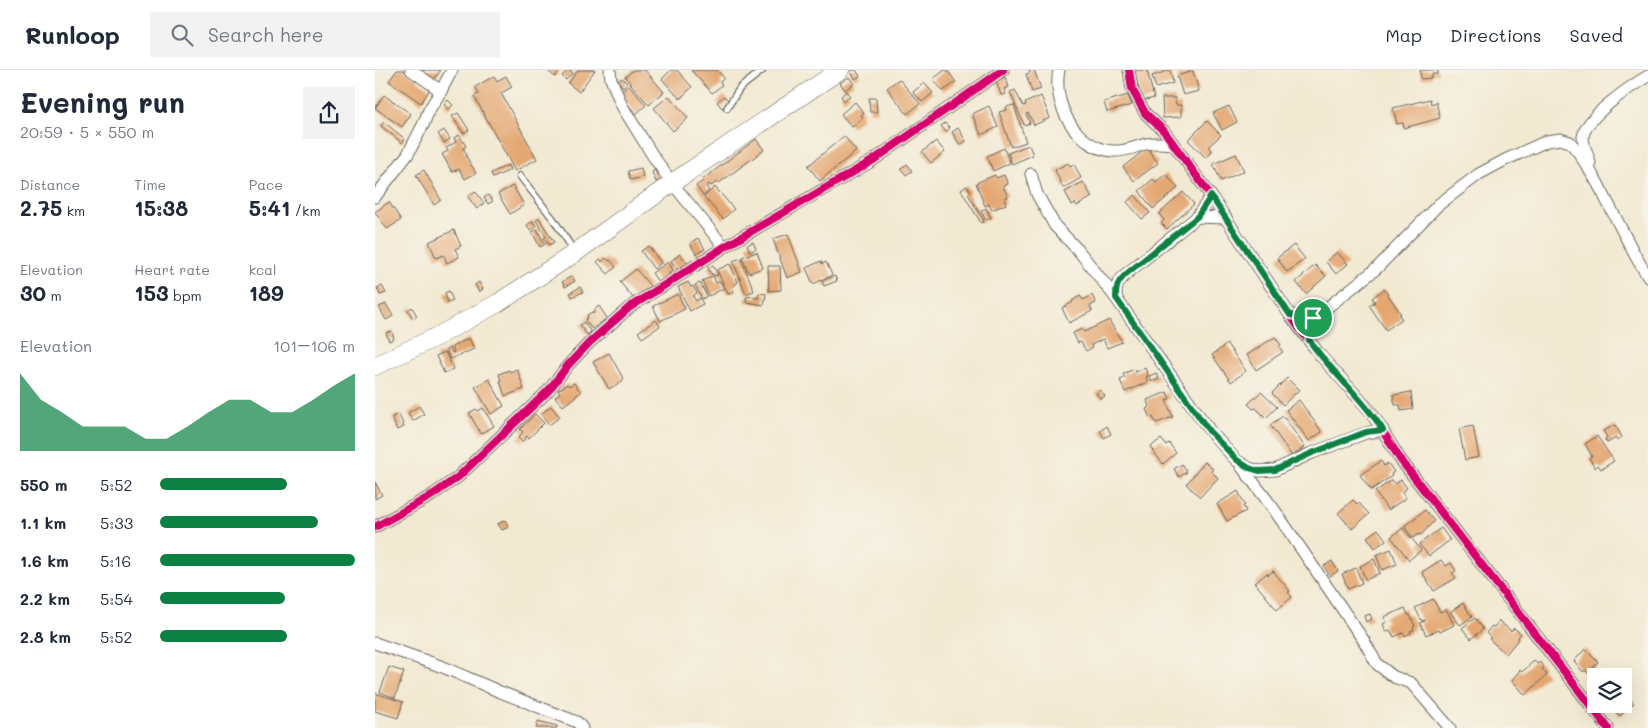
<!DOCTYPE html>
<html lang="en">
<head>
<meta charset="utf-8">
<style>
  :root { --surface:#fff; --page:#f2f2f3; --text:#1f2937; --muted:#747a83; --line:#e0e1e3; --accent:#0b8043 }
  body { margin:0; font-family:Mali,sans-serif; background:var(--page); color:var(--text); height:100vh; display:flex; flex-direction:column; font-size:19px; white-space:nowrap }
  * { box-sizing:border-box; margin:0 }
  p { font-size:16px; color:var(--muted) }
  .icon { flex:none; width:28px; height:28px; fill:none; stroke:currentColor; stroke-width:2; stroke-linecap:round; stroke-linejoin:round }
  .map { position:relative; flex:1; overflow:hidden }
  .side { display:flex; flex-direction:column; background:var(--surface); width:375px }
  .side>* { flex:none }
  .buttons { position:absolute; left:1212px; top:598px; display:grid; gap:10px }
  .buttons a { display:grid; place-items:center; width:45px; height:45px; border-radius:0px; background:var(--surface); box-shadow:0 5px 20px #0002; font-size:25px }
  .pin { position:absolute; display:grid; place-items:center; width:42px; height:42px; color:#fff; margin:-21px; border:2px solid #fff; border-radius:50%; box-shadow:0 1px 5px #0007 }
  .round { display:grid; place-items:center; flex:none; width:52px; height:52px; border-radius:0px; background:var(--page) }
  .overview { display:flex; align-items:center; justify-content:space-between; height:85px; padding:0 20px }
  h1 { font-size:28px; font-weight:800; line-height:38px }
  .figures { display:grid; grid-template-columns:repeat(3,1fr); gap:8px; height:85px; padding:5px 20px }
  .figures div { display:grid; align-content:center }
  .figures b { font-size:21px; font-weight:800 }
  .figures small { font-size:14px; font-weight:400 }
  .figures p { font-size:14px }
  .chart { height:140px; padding:10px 20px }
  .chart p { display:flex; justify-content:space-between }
  .chart svg { width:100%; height:90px; margin-top:5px; fill:var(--accent); opacity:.7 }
  ul { padding:0 20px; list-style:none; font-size:16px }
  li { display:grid; grid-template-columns:80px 60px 1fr; align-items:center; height:38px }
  li i { height:12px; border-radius:6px; background:var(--accent) }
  header { display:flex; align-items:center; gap:30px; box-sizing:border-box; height:70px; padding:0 25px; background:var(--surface); border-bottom:1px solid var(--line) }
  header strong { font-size:24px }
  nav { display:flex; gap:28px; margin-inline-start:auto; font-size:18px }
  .search { width:350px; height:45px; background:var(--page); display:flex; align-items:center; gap:12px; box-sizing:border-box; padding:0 18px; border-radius:0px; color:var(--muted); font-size:19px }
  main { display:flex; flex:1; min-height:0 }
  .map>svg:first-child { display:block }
  .building { fill:#e4a772 }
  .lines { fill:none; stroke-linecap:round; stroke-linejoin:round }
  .service-casing { stroke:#67645c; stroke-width:8 }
  .minor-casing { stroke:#67645c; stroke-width:13 }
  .primary-casing { stroke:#67645c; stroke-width:19 }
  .service { stroke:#fff; stroke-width:5.5 }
  .minor { stroke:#fff; stroke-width:11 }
  .primary { stroke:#fff; stroke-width:18 }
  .cycleway-casing { stroke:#f7f3e8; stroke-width:11 }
  .cycleway { stroke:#d6006c; stroke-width:8 }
  .route-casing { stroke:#fff; stroke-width:10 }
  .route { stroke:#0b8043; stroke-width:6 }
</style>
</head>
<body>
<header>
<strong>Runloop</strong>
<div class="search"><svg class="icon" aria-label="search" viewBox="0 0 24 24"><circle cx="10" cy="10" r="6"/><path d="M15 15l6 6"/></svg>Search here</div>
<nav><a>Map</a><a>Directions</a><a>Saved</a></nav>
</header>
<main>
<section class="side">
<div class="overview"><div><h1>Evening run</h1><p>20:59 · 5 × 550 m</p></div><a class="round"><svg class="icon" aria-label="share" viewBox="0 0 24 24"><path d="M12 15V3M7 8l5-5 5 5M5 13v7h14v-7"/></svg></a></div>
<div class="figures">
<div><p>Distance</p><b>2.75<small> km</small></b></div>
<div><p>Time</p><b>15:38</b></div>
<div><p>Pace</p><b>5:41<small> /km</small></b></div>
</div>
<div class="figures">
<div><p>Elevation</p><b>30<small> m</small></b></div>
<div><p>Heart rate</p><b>153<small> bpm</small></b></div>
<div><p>kcal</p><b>189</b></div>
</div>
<div class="chart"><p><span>Elevation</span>101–106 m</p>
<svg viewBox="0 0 160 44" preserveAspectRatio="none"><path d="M0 44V6L10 19L20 25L30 32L40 32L50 32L60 38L70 38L80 32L90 25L100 19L110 19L120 25L130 25L140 19L150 12L160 6V44z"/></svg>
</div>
<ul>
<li><b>550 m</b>5:52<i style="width:65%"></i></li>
<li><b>1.1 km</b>5:33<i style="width:81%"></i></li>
<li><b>1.6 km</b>5:16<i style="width:100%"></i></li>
<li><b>2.2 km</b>5:54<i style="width:64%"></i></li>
<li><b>2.8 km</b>5:52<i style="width:65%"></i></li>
</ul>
</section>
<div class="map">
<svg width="1273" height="658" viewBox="0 0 1273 658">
  <rect width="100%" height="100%" fill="#f7f3e8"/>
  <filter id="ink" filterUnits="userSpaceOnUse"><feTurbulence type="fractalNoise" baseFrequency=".02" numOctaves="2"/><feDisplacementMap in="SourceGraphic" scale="10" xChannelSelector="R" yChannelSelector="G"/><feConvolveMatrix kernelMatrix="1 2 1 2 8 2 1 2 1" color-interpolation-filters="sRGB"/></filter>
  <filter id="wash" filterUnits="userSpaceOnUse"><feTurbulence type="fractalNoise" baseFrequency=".0096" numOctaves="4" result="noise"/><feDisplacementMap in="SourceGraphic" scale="20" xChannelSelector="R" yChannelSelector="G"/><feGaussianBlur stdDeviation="1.12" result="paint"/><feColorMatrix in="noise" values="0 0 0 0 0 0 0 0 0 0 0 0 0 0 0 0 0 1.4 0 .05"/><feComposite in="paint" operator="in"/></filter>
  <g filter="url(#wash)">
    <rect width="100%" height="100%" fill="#f2e9d2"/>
    <g id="blocks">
      <g class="building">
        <polygon points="22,0 28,0 55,19 46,33 14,11"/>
        <polygon points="45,0 66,0 58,10"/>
        <polygon points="172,0 185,0 180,7"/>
        <polygon points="193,0 198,3 191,10 187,6"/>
        <polygon points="203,0 220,0 204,22 193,13"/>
        <polygon points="258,0 270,0 289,22 274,35 250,7"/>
        <polygon points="296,0 302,0 317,17 305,29 287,9"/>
        <polygon points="316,0 342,0 349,8 345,12 347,15 337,23"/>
        <polygon points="475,0 481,0 485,6 480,9"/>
        <polygon points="570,0 572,0 581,12 568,21 558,9"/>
        <polygon points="654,0 659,0 666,19 657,22 651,4 655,3"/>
        <polygon points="759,0 772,0 779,28 767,31"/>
        <polygon points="795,0 798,13 781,18 777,6"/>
        <polygon points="1045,0 1063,0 1063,4 1057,4 1057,8 1046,9"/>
        <polygon points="818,1 824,21 808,25 802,6"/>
        <polygon points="119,6 122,11 131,6 137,17 126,23 162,89 140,101 99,26 104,24 100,17"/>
        <polygon points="474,7 479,14 470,20 465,13"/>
        <polygon points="630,7 634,17 629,19 631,24 626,25 621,11"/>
        <polygon points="247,8 252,13 248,17 243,11"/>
        <polygon points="524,9 545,34 532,44 512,18"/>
        <polygon points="549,13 558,23 547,32 538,22"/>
        <polygon points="254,15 271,35 261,44 244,24"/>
        <polygon points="640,20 648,36 651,35 650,33 666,26 675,48 659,55 653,43 651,44 655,53 649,55 635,22"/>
        <polygon points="472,21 475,26 469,31 466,26"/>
        <polygon points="9,25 36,44 27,57 0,38"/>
        <polygon points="753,25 757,35 732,42 729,32"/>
        <polygon points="294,26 313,48 298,61 279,38"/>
        <polygon points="349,26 354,31 347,38 342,32"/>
        <polygon points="494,28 501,28 502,42 495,42"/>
        <polygon points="787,28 800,28 801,35 806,35 806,47 788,48"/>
        <polygon points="1055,29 1056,34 1061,32 1065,48 1029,58 1028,53 1022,54 1018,38"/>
        <polygon points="73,30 78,35 74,39 69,35"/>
        <polygon points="480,32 489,43 486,45 488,48 477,57 466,44"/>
        <polygon points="639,35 651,72 636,77 624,42 632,40 631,37"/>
        <polygon points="614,36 623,57 606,65 597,44"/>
        <polygon points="854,36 862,52 847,60 838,43"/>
        <polygon points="83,43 94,60 88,63 77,46"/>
        <polygon points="832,51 846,65 833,77 837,81 831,88 813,70"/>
        <polygon points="9,52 30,69 27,73 6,56"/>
        <polygon points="570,53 575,58 571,62 566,56"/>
        <polygon points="583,58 591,71 585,75 577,62"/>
        <polygon points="69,60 75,69 69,73 63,64"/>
        <polygon points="84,65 91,76 88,78 92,85 91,86 101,103 90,109 84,99 77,102 67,84 73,81 71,78 81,72 79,68"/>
        <polygon points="469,66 481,81 445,111 433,96"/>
        <polygon points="381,69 389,80 344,113 342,112 336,116 334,114 331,116 334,121 328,126 321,116 328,111 327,110"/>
        <polygon points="561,71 570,82 556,93 547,82"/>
        <polygon points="654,75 658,85 637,94 633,83"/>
        <polygon points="629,78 635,93 618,101 612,86"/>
        <polygon points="772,78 783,93 759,111 748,97"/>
        <polygon points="861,84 869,101 846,111 838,94"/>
        <polygon points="693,93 695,96 699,94 706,108 688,118 680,100"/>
        <polygon points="532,94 537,101 531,105 526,99"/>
        <polygon points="133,95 135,100 118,108 116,103"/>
        <polygon points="266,98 268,107 255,110 253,101"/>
        <polygon points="49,100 66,130 59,135 41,105"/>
        <polygon points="280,100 282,105 285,103 288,109 281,112 277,102"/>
        <polygon points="791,104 803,118 778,139 764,121 778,109 781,112"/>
        <polygon points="620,105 621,108 629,105 633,114 628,116 633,127 629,128 631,134 617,140 614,134 610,136 601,113"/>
        <polygon points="708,112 717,127 702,136 700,133 697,135 690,122"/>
        <polygon points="138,116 149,135 135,144 123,124"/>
        <polygon points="592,116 596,122 593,124 609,151 606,153 586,120"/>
        <polygon points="340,117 359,139 348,149 329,127"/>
        <polygon points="100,121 109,133 102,139 93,127"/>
        <polygon points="808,122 819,134 792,159 786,153 789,150 784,144"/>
        <polygon points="113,125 118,131 113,134 109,128"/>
        <polygon points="760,125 775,143 767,149 752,132"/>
        <polygon points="14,132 26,150 12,159 0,142"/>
        <polygon points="611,138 616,148 611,150 606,141"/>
        <polygon points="164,148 179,172 174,175 169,168 171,167 161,150"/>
        <polygon points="158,151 161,156 155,160 152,155"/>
        <polygon points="162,159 170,174 165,177 157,162"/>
        <polygon points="79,160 86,176 80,179 84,187 72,193 69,185 61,188 54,172"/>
        <polygon points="413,164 427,202 412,208 398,169"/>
        <polygon points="323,168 330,179 321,184 315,173"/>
        <polygon points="378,172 381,179 375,182 372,175"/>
        <polygon points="919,175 930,189 912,202 902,188"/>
        <polygon points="274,176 286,193 279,199 266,181"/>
        <polygon points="382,182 388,198 374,203 367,187"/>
        <polygon points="962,182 973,194 961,204 951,192"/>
        <polygon points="305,184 314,195 305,202 296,191"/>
        <polygon points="231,188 234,191 235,190 241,197 233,204 222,192 225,189 227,192"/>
        <polygon points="366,188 379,221 371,224 358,191"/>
        <polygon points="446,191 447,194 451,192 457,205 438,214 431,198"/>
        <polygon points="293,192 298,200 294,203 295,205 284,213 277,203"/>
        <polygon points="355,194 363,212 357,217 359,222 353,224 342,200"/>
        <polygon points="338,195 343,205 340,206 338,204 337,205 333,198"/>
        <polygon points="940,195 951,206 931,224 921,212"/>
        <polygon points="393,196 405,196 406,220 394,221"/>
        <polygon points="261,199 275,216 259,229 245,212"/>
        <polygon points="197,206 200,211 190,217 187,212"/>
        <polygon points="338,206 341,213 345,211 349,218 334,226 327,211"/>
        <polygon points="460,206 462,211 449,216 447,211"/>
        <polygon points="104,212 108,219 104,222 100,215"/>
        <polygon points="313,212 316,217 318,216 322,223 318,226 321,231 325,228 328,234 315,241 303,217"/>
        <polygon points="325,213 332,226 327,229 320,215"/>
        <polygon points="7,216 11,223 5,225 2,218"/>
        <polygon points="205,217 208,222 197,227 195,223"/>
        <polygon points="1009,219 1026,244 1024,245 1027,249 1011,260 994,235 1000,232 997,228"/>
        <polygon points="74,221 78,231 73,233 70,223"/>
        <polygon points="384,223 391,224 389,235 371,232 371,227 378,226 379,228 383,228"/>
        <polygon points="303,224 310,239 285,251 278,236"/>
        <polygon points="717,225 721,233 715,236 717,241 694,253 687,238 698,232 697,231 705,226 708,230"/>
        <polygon points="11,234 18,246 11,250 4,237"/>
        <polygon points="224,236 232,248 217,259 210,250 213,247 212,245 217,242 218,244 220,242 219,240"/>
        <polygon points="37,237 42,246 38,249 33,240"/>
        <polygon points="281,250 285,256 267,268 263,262"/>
        <polygon points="734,250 747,272 732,278 728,269 716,275 717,278 711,281 706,272 703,273 698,263 707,259 709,262"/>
        <polygon points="209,252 216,262 212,265 205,255"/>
        <polygon points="17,261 19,269 14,271 11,263"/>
        <polygon points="900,267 906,275 904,277 908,282 881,300 872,285"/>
        <polygon points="94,268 99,279 75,289 71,280 75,278 77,283 79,282 77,277"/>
        <polygon points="852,274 871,301 856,312 837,285"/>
        <polygon points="70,282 78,299 69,303 61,286"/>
        <polygon points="234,283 249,310 234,319 218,292"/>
        <polygon points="770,298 773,306 771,307 773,312 750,322 745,310 750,308 748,304 759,299 760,302"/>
        <polygon points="142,299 149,319 130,326 125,311 126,311 124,304 134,300 135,302"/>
        <polygon points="781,303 784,309 777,312 774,306"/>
        <polygon points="912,308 924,320 908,335 897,323"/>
        <polygon points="114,309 129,336 116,344 100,317"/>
        <polygon points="199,313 206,322 188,336 180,327 185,323 183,320 192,314 194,316"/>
        <polygon points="725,320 730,326 726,329 721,324"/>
        <polygon points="792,322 795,329 791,330 798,347 781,353 778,347 775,348 771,339 774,337 772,330"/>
        <polygon points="886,322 902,337 891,348 881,338 878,339 873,334"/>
        <polygon points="1036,322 1038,339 1026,341 1025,335 1020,335 1018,325"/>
        <polygon points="924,330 947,362 934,371 911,340"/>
        <polygon points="44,336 49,344 38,351 33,343"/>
        <polygon points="176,336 185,347 174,355 166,344"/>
        <polygon points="108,338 119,356 106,364 94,343 101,339 103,341"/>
        <polygon points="24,344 29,357 22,360 17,347"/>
        <polygon points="160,344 169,353 154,368 152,366 147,372 143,368 148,362 145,359"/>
        <polygon points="908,346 930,377 917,386 895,355"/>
        <polygon points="1240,355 1247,367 1241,370 1241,368 1232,373 1230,369 1232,367 1228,361"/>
        <polygon points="732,356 736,364 729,368 725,361"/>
        <polygon points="1098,356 1104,387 1090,390 1084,359"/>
        <polygon points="1222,366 1239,391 1226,399 1223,395 1220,398 1214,388 1217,386 1210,374"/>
        <polygon points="786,369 791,375 794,373 801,383 788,394 775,377"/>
        <polygon points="1006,391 1009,396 1013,393 1019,402 1016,404 1017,406 996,420 985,405"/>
        <polygon points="830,392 838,399 836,401 843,408 825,427 811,414"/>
        <polygon points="807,394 812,402 804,407 799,399"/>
        <polygon points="1017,410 1020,414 1026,410 1032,418 1027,422 1031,428 1013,440 1000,422"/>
        <polygon points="0,412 7,425 0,429"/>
        <polygon points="863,421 870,435 868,436 871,441 852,451 842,434"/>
        <polygon points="978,430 982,434 984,433 994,444 977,459 963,443"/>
        <polygon points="1050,440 1059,451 1046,465 1044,464 1038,468 1029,456"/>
        <polygon points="130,450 134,457 127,460 123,454"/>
        <polygon points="1028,458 1046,480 1034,490 1016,467"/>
        <polygon points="1066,458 1075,470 1054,486 1044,474"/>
        <polygon points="1003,459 1011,470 1000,478 992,467"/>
        <polygon points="1016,479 1022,494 1007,500 1001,485"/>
        <polygon points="999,489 1005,503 991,510 985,496"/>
        <polygon points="1066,490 1071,496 1076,493 1081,501 1077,503 1081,508 1059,521 1047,502"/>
        <polygon points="957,491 963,501 955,506 949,496"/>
        <polygon points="981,498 987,513 973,519 967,504"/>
        <polygon points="898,501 915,521 913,522 917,527 902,540 880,513 892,503 893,505"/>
        <polygon points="1058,529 1065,542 1071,539 1079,555 1065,562 1064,560 1051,565 1045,553 1050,551 1050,550 1047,551 1040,538"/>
        <polygon points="1088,533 1097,547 1085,555 1075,542"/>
        <polygon points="1030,538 1033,545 1035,545 1040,556 1038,557 1039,560 1035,561 1036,563 1030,566 1028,563 1019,567 1015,560 1011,562 1008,554 1012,552 1009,547"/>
        <polygon points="995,544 997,549 991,552 989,546"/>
        <polygon points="1100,548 1108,559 1096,569 1087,558"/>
        <polygon points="1124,551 1136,561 1139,558 1146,564 1143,567 1144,568 1131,584 1114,569 1116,568 1111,563 1117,556 1119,557"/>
        <polygon points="1210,579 1223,592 1213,603 1210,600 1208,602 1199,591"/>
        <polygon points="1159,591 1163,594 1165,592 1169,598 1167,599 1172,605 1150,625 1137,610 1145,600 1147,602"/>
        <polygon points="14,597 29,602 20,628 5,622"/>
        <polygon points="1249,618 1251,621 1249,623 1259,633 1245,646 1237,637 1239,636 1237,634 1249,634"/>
        <polygon points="0,623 28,632 23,648 0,641"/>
        <polygon points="163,651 182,656 182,658 161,658"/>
      </g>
    </g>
  </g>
  <g filter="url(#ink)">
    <use href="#blocks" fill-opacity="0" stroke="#67645c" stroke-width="1"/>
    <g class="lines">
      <defs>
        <g id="service">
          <polyline points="352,38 365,18 388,0"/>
          <polyline points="145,106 179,150 199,181"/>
        </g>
        <g id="minor">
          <polyline points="36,0 66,21"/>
          <polyline points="235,0 236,9 247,36 278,86 297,113 346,173 351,176"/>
          <path d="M 684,0 C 677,34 701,78 737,81 C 750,82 759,77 771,74 C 780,72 788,73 798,74"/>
          <polyline points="754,0 757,19 770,43 789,61 836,126 915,245 944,284 996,342 1025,389 1233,658"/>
          <path d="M 1215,93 C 1213,86 1208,74 1208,67 C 1210,47 1256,16 1273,6"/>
          <polyline points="656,104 662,124 680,156 703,180 741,228"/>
          <path d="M 836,126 L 822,147 L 751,204 C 742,213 741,216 741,228 L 835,361 L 861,390 L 874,398 L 884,401 L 900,400 L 937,383 L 991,363 L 1008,360"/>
          <polyline points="0,127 33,84 48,55 54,40 66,21 77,0"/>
          <polyline points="822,147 851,148"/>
          <polyline points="915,245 939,248 1001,199 1063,135 1104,104 1130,90 1172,71 1185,69 1195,72 1204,83 1222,112 1261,187 1273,207"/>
          <polyline points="866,396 898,438 953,518 989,571 1002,594 1019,607 1036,613 1075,658"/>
          <polyline points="0,457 56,426 83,407 173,321 194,294 215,272 255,237 351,176 497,91 628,0"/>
          <polyline points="0,573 68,597 123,621 202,652 207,658"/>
        </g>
        <polyline id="primary" points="0,296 63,266 123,233 200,183 297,113 465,0"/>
      </defs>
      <use href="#service" class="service-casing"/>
      <use href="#minor" class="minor-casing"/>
      <use href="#primary" class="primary-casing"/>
      <use href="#service" class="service"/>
      <use href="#minor" class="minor"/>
      <use href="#primary" class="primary"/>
      <defs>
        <g id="cycleway">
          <polyline points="754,0 757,19 770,43 789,61 836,126 915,245 944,284 996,342 1025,389 1233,658"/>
          <polyline points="0,457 56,426 83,407 173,321 194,294 215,272 255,237 351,176 497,91 628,0"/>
        </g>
      </defs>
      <use href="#cycleway" class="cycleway-casing"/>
      <use href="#cycleway" class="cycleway"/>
    </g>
  </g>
  <g class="lines" filter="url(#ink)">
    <defs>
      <path id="route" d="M 836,126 L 915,245 L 938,248 L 934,270 C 956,302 987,327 1008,360 L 991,362 L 937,383 L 900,400 L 884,401 L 874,398 L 862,390 L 834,361 L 741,228 C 741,216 742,213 751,204 L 822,147 Z"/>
    </defs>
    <use href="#route" class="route-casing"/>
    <use href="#route" class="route"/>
  </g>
</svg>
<div class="buttons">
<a><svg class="icon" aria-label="layers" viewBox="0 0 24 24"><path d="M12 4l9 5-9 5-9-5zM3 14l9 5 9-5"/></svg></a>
</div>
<div class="pin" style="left:938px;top:248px;background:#1e9e55"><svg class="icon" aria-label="arrive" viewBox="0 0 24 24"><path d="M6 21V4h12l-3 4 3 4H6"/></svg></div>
</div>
</main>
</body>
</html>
